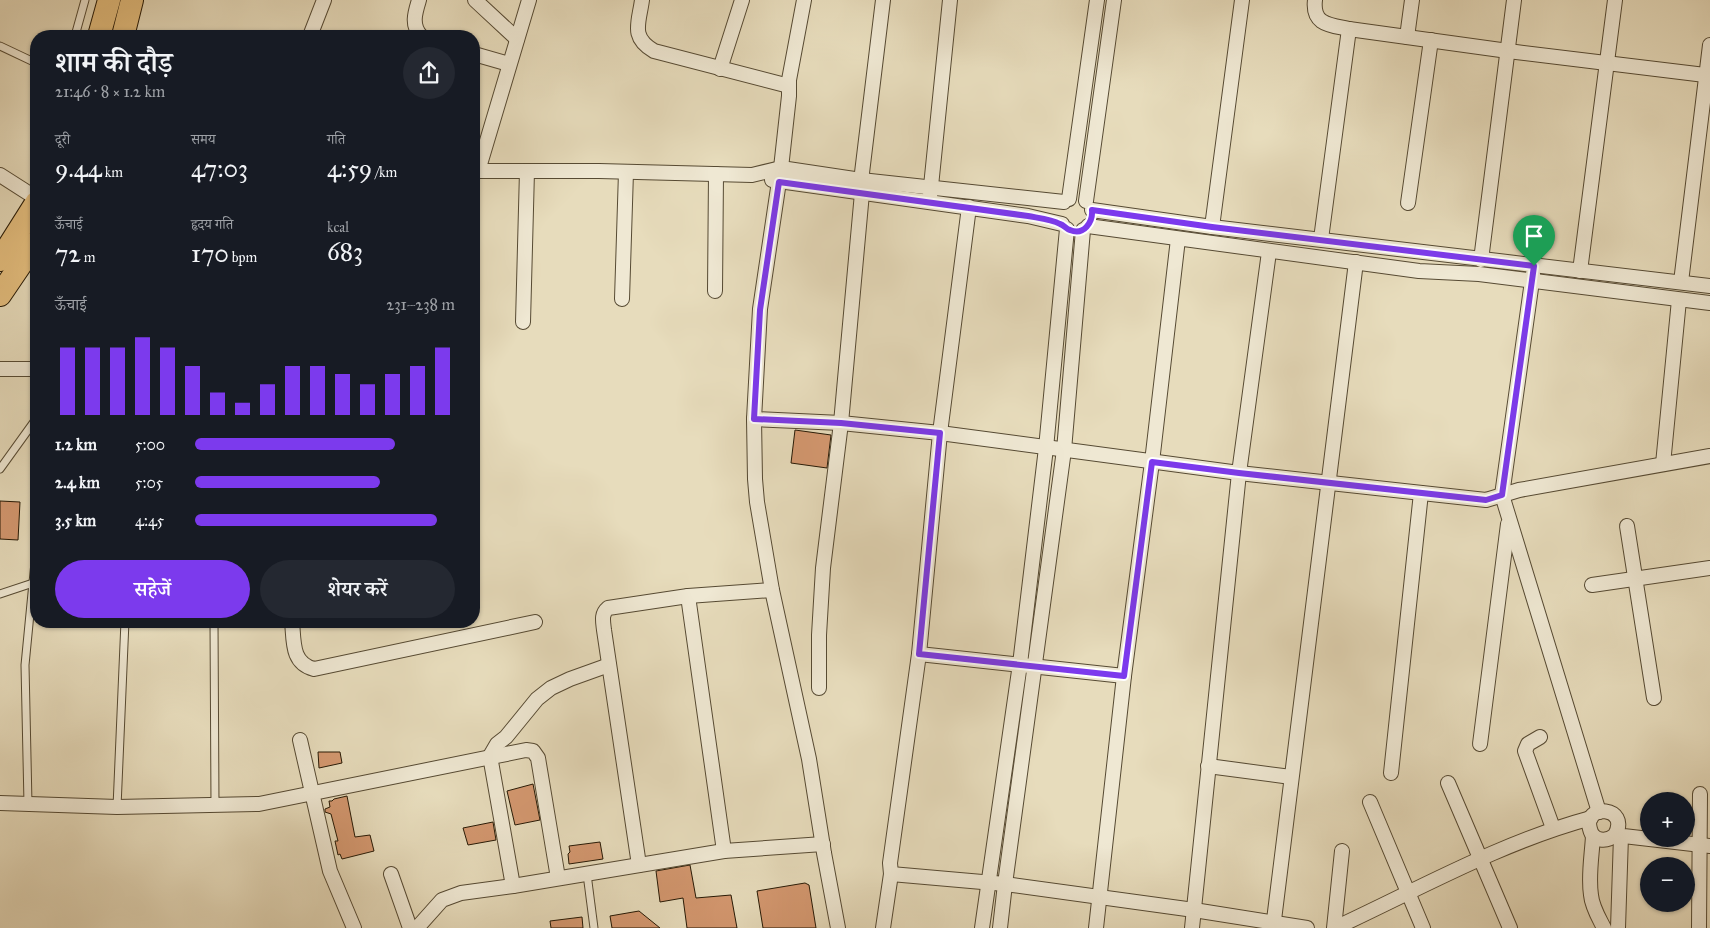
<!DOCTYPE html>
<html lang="hi">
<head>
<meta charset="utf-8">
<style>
  :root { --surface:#171b24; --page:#242831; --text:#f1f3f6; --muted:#9ea1a6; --accent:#7c3aed }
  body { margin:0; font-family:"IM FELL Great Primer","Noto Serif Devanagari",serif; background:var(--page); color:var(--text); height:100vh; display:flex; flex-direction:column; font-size:19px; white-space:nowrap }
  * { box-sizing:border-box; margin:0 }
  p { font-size:16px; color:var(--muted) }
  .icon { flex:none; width:28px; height:28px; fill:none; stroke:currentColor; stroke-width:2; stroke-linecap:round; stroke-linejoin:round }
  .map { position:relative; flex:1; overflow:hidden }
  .details { position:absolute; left:30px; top:30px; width:450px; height:598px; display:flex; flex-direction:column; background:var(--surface); border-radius:20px; box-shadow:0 1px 4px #0004 }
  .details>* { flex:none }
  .tools { position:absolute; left:1640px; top:792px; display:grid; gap:10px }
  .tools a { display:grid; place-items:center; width:55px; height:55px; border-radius:50%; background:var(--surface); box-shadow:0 1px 4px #0004; font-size:25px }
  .pin { position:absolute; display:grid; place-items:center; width:42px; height:42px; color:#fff; margin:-51px -21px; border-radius:50% 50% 50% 0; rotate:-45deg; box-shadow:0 0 5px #0007 }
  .pin .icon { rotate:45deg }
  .round { display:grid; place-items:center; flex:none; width:52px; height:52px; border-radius:26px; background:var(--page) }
  .head { display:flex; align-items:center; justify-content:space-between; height:85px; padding:0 25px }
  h1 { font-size:28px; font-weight:600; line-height:38px }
  .figures { display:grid; grid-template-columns:repeat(3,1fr); gap:8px; height:85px; padding:5px 25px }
  .figures div { display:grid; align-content:center }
  .figures b { font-size:25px; font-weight:600 }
  .figures small { font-size:14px; font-weight:400 }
  .figures p { font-size:14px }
  .chart { height:140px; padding:10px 25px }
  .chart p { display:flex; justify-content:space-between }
  .chart svg { width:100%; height:90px; margin-top:5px; stroke:var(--accent); stroke-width:6 }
  .action { display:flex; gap:10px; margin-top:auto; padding:10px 25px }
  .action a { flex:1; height:58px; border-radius:30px; background:var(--accent); color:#fff; font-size:20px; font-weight:600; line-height:58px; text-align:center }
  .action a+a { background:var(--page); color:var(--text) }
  ul { padding:0 25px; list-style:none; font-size:16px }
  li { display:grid; grid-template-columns:80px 60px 1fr; align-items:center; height:38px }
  li i { height:12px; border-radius:6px; background:var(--accent) }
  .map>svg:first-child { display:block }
  .building { fill:#d49870; stroke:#261905 }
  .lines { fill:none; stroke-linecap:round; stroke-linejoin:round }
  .service-casing { stroke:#564a33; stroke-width:9 }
  .minor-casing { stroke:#564a33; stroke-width:16 }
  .trunk-casing { stroke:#261905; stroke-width:24 }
  .service { stroke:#efe8d3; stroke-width:7 }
  .minor { stroke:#efe8d3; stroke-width:14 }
  .trunk { stroke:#e4be7e; stroke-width:22 }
  .route-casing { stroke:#fff; stroke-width:10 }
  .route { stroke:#7c3aed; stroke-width:6 }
</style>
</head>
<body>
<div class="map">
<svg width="1710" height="928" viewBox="0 0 1710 928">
  <rect width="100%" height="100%" fill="#e7dcbc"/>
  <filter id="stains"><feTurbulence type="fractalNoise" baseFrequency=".004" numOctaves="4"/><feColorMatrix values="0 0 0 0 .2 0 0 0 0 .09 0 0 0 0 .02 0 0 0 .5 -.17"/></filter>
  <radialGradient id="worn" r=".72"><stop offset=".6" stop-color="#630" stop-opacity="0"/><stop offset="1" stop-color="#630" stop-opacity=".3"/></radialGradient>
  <g class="building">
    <polygon points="795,430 831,435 827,468 791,463"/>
    <polygon points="0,501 20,502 18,540 0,539"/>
    <polygon points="318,752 340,752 342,763 319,768"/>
    <polygon points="533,784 540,820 515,825 507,791"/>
    <polygon points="347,796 355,837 370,835 374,851 342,859 340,854 338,855 335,841 338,841 331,814 325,812 325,809 330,807 329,801 332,801 334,799"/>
    <polygon points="493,822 496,840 468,845 463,828"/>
    <polygon points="600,842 603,859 569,864 568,854 570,852 569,846"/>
    <polygon points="690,865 696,898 731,895 737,928 687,928 683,898 660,902 656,871"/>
    <polygon points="805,883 809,885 816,928 763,928 757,891"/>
    <polygon points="639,911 660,928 612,928 610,916"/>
    <polygon points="582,917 583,928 551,928 550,921"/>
  </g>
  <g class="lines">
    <defs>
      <g id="service">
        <polyline points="75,36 85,0"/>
        <polyline points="0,46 36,63"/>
        <polyline points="0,469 36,419"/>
        <polyline points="0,594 33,583"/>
        <polyline points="214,621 215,805"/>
        <polyline points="28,804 25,665 36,552"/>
        <polyline points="117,807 125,621"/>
        <polyline points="587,874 594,928"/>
      </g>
      <g id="minor">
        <path d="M 419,0 C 415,13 411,25 421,36"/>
        <polyline points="475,0 517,39"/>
        <path d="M 642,0 C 639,23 630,37 654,51 L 789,86"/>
        <polyline points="804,0 789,80 789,96 781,168 760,309 754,419 755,479 757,502 772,590 809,759 824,853 838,928"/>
        <path d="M 1315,0 C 1312,25 1330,25 1349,29 L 1508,51 L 1705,75"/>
        <polyline points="310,36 324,0"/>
        <polyline points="1407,37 1412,0"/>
        <polyline points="474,54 509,64"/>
        <polyline points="720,69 742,0"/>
        <polyline points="474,171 599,171 752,175 781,168 861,180 1064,202"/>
        <polyline points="478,171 529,0"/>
        <polyline points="0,175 36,198"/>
        <polyline points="772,180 1028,216 1062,224"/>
        <polyline points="930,196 950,0"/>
        <polyline points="1069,199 1097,0"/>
        <polyline points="1086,201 1114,0"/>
        <polyline points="1408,203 1431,40"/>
        <polyline points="1092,210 1212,227 1710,286"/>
        <polyline points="1088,226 1419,271 1479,274 1710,303"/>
        <polyline points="1212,227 1242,0"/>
        <polyline points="1321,239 1349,29"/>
        <polyline points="1481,260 1514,0"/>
        <polyline points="1580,271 1615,0"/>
        <polyline points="1533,274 1502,495 1599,812"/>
        <polyline points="1681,282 1710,45"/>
        <polyline points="715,291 716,174"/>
        <polyline points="622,299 626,172"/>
        <polyline points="523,322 527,171"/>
        <polyline points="0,369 36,369"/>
        <polyline points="754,419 841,423 940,433 1239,473 1486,500 1519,490 1710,456"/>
        <polyline points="1663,464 1679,300"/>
        <polyline points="1627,526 1654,698"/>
        <polyline points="1592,585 1710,568"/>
        <polyline points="688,596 724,851"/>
        <path d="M 292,621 C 294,641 291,663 314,669 L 535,622"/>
        <polyline points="919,654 1124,676"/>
        <polyline points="819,688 819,635 823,568 841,423 862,193 861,181 883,0"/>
        <polyline points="1540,737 1528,744 1525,751 1553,828"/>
        <polyline points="300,740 330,871 354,928"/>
        <polyline points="1480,744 1508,524"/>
        <polyline points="1208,766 1291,777"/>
        <polyline points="1391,773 1421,493"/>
        <polyline points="1448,783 1510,928"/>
        <polyline points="1370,802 1423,928"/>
        <polyline points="0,803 117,807 259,804 526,750 533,751 538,758 558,878"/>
        <path d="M 1615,835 C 1631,806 1582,803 1590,829 C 1593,842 1607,842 1615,835 L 1710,846"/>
        <path d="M 1593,836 C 1592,855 1588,876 1591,895 C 1592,907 1599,918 1604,928"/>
        <path d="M 639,865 L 604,630 C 603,621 601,614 608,608 L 688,596 L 772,590"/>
        <polyline points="391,874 410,928"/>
        <polyline points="891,874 1005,884 1194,910 1307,928"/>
        <polyline points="513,886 490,756 497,744 506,737 537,699 551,688 570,679 609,665"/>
        <polyline points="417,928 442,900 461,893 513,886 724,851 823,844"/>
        <polyline points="883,928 891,874 890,863 919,654 940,433 969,207"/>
        <polyline points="982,928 1020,664 1046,448 1067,229"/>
        <polyline points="1000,928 1005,884 1064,450 1083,230"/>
        <polyline points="1096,928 1124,676 1152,462 1178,239"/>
        <polyline points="1192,928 1239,473 1269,252"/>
        <polyline points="1273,928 1356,262"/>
        <polyline points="1334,928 1342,851"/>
        <path d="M 1335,928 C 1419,889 1502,842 1591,818"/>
        <polyline points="1618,928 1621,836"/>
        <polyline points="1699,928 1700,794"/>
      </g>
      <g id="trunk">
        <polyline points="99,36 109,0"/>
        <polyline points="123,36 132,0"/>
        <polyline points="0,260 36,203"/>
        <polyline points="0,295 36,242"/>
      </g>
    </defs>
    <use href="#service" class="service-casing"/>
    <use href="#minor" class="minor-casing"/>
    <use href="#trunk" class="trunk-casing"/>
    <use href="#service" class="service"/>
    <use href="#minor" class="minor"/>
    <use href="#trunk" class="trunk"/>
  </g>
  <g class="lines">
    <defs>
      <path id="route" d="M 779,182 L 1028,216 C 1038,218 1051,219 1060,224 C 1064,225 1066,229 1070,230 C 1084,236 1093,222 1092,210 L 1212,227 L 1534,266 L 1502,495 L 1486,500 L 1239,473 L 1152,462 L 1124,676 L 919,654 L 940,433 L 841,423 L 754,419 L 760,310 Z"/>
    </defs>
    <use href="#route" class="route-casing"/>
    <use href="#route" class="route"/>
  </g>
  <rect width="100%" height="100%" filter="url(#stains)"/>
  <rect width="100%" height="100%" fill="url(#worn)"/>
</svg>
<div class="tools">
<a>+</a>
<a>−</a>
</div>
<div class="pin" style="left:1534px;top:266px;background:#1e9e55"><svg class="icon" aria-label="arrive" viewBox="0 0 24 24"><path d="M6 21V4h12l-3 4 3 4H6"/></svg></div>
<section class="details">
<div class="head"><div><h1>शाम की दौड़</h1><p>21:46 · 8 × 1.2 km</p></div><a class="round"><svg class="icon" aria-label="share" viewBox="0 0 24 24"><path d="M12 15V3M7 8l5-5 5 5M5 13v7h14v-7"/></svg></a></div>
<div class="figures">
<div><p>दूरी</p><b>9.44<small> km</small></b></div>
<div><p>समय</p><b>47:03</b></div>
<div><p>गति</p><b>4:59<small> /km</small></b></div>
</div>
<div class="figures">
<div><p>ऊँचाई</p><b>72<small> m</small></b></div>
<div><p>हृदय गति</p><b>170<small> bpm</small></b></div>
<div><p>kcal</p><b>683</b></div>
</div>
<div class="chart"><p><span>ऊँचाई</span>231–238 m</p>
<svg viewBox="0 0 160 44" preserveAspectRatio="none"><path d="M5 44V11M15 44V11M25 44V11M35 44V6M45 44V11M55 44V20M65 44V33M75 44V38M85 44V29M95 44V20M105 44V20M115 44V24M125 44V29M135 44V24M145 44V20M155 44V11"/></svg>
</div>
<ul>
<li><b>1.2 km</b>5:00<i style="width:77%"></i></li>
<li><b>2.4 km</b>5:05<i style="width:71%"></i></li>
<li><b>3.5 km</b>4:45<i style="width:93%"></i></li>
</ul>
<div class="action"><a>सहेजें</a><a>शेयर करें</a></div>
</section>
</div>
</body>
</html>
